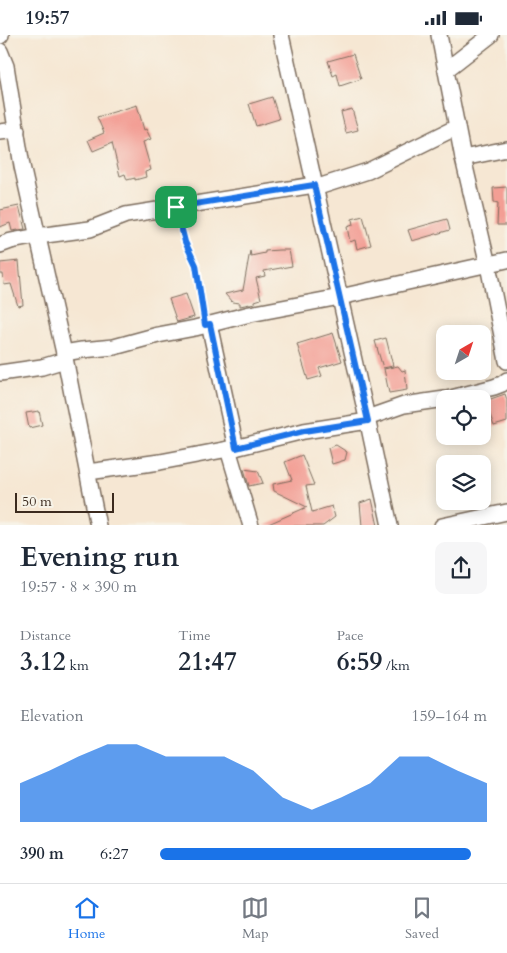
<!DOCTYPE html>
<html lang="en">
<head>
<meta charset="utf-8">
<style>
  :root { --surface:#fff; --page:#f6f6f7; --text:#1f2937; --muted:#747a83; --line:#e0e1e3; --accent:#1a73e8 }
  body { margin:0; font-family:Cardo,serif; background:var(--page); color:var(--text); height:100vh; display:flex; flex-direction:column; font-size:19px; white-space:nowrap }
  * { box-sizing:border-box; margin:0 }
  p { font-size:16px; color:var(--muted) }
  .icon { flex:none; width:28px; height:28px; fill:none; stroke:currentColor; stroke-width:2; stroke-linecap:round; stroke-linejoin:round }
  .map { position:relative; height:490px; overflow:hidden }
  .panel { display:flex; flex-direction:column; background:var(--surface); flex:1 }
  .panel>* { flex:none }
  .needle { width:32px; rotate:39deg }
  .fabs { position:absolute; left:436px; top:290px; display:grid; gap:10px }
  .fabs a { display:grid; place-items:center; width:55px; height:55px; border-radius:10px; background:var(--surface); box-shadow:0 2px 12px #0003; font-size:25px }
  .scale { position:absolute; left:15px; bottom:12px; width:99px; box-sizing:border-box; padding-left:5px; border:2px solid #3b2a1e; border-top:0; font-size:14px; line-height:18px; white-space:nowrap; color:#3b2a1e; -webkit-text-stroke:4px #f7f3e8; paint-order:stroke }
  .pin { position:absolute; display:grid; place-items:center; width:42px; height:42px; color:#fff; margin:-21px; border-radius:10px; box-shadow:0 2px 8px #0006 }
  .round { display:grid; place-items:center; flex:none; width:52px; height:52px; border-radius:10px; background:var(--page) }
  .headline { display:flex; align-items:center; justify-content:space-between; height:85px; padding:0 20px }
  h1 { font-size:28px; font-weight:700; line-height:38px }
  .stats { display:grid; grid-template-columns:repeat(3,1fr); gap:8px; height:85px; padding:5px 20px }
  .stats div { display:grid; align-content:center }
  .stats b { font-size:25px; font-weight:700 }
  .stats small { font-size:14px; font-weight:400 }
  .stats p { font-size:14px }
  .chart { height:140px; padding:10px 20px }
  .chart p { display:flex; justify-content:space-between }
  .chart svg { width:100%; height:90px; margin-top:5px; fill:var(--accent); opacity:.7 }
  ul { padding:0 20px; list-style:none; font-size:16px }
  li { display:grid; grid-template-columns:80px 60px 1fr; align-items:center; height:38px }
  li i { height:12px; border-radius:6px; background:var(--accent) }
  .status { display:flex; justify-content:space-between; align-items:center; height:35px; padding:0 25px; background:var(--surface); direction:ltr }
  .status svg { height:14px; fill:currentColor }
  .dock { display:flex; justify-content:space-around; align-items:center; height:70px; border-top:1px solid var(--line); background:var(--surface); font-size:14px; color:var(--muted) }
  .dock a { display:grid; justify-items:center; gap:2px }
  .dock .current { color:var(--accent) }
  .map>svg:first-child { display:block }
  .building { fill:#f39e94 }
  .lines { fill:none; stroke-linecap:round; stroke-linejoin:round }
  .minor-casing { stroke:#7c6c5d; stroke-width:18 }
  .path { stroke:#7c6c5d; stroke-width:2.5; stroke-dasharray:4 4; stroke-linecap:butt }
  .minor { stroke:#fff; stroke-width:15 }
  .route-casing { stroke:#fff; stroke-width:10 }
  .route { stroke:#1a73e8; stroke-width:6 }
</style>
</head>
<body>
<div class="status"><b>19:57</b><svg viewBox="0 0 49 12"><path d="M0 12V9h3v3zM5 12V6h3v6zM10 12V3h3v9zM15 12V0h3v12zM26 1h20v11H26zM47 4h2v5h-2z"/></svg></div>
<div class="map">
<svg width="507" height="491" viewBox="0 0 507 491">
  <rect width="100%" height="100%" fill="#f7f3e8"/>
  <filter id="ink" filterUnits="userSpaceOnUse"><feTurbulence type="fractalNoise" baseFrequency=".02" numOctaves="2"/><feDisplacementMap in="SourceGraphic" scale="10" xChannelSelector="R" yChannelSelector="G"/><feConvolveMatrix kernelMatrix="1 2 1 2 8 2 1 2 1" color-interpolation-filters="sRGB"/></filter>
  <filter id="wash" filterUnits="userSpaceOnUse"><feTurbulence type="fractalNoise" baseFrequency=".0096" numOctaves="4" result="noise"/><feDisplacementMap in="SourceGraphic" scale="20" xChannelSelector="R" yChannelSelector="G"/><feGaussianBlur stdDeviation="1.12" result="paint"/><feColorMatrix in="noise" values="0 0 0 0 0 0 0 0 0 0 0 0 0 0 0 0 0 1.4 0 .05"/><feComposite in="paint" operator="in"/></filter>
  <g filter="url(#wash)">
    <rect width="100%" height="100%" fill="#f6e7d3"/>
    <g id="blocks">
      <g class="building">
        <polygon points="353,19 361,44 340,51 337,39 333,41 328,26"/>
        <polygon points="272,62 279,84 256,91 249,69"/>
        <polygon points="137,70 144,95 146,94 151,104 143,107 151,135 145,137 146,142 135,145 135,143 127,145 125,139 120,141 112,108 93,116 88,105 104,98 97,82"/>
        <polygon points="352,74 358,95 346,98 341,77"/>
        <polygon points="507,152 507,190 497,190 498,168 494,167 493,153"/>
        <polygon points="19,171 25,194 12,196 10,188 0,192 0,175"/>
        <polygon points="363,181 371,210 357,214 355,205 350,207 347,192 353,190 352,184"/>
        <polygon points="447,184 450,195 412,206 408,195"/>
        <polygon points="279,215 289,215 292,231 264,236 265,241 256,243 261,264 255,266 255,268 240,271 240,268 232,267 225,259 243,255 250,216 251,221 265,218 265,216"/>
        <polygon points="19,226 23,270 18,271 11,249 4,250 3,239 0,239 0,228"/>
        <polygon points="186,259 194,282 177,287 169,264"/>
        <polygon points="333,298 342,326 319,333 322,341 308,345 297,309"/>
        <polygon points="386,303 393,331 383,333 375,306"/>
        <polygon points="398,331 402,336 405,335 407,355 389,358 384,334"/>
        <polygon points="505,359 507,365 507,387 494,391 485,366"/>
        <polygon points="39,376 42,390 29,393 26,378"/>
        <polygon points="336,410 347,417 345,425 332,429 328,413"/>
        <polygon points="302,420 314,450 306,451 312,477 332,471 335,482 323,491 264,491 307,472 274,456 273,449 292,445 285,427"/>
        <polygon points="244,434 258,436 263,448 249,451"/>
        <polygon points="372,464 378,491 362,491 360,468"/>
      </g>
    </g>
  </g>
  <g filter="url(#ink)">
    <use href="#blocks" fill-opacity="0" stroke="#7c6c5d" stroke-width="1"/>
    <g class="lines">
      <defs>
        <g id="minor">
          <polyline points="281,0 367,383 390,491"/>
          <polyline points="439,0 463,123 488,230 507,326"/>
          <polyline points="0,1 1,0"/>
          <polyline points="0,16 6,31 22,131 64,318 98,491"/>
          <polyline points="446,35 491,0"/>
          <polyline points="0,97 17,95"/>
          <polyline points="463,123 507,114"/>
          <polyline points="315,153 368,136 457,92"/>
          <polyline points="0,210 11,206 38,201 90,194 126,180 314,150"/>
          <polyline points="209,289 236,413"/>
          <polyline points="64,318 82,315 114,312 158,300 195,293 250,279 340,262 507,225"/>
          <polyline points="0,338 42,332 65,325"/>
          <polyline points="447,364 494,352 502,349 507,345"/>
          <polyline points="367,383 404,370 445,364"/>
          <polyline points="228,414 251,491"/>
          <polyline points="88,437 160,427 239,412 304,396 368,386"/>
          <polyline points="442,491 507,477"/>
        </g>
      </defs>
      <use href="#minor" class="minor-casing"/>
      <polyline class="path" points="179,186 185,207 195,229 202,276"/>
      <use href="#minor" class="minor"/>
    </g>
  </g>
  <g class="lines" filter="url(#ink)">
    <defs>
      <polygon id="route" points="314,150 368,386 304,396 236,413 210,289 205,290 196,230 185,207 176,172"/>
    </defs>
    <use href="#route" class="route-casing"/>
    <use href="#route" class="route"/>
  </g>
</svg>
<div class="fabs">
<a><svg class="needle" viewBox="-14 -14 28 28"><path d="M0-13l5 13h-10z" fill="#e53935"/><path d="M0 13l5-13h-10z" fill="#747a83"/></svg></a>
<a><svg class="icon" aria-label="locate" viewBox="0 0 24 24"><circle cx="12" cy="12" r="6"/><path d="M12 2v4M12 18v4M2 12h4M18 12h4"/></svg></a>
<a><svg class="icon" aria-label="layers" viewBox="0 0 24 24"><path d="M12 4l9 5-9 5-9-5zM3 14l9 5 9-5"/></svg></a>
</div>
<div class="scale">50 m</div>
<div class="pin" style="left:176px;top:172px;background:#1e9e55"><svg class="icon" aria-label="arrive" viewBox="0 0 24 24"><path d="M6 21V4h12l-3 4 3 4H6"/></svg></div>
</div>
<section class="panel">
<div class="headline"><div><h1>Evening run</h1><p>19:57 · 8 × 390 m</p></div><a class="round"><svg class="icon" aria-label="share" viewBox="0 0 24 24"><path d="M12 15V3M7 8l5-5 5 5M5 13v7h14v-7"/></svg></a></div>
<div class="stats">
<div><p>Distance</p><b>3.12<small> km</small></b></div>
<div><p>Time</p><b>21:47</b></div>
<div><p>Pace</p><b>6:59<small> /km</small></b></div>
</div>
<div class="chart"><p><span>Elevation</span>159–164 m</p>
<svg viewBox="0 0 160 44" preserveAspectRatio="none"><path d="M0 44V25L10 19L20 12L30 6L40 6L50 12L60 12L70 12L80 19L90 32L100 38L110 32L120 25L130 12L140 12L150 19L160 25V44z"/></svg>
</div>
<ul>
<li><b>390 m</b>6:27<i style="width:95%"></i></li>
</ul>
</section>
<nav class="dock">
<a class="current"><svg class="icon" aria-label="home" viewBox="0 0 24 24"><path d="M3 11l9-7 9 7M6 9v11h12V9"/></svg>Home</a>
<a><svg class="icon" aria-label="map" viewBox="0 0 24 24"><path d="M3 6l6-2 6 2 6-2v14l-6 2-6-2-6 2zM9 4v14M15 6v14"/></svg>Map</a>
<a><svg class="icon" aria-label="saved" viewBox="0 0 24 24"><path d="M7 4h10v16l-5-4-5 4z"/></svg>Saved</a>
</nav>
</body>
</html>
